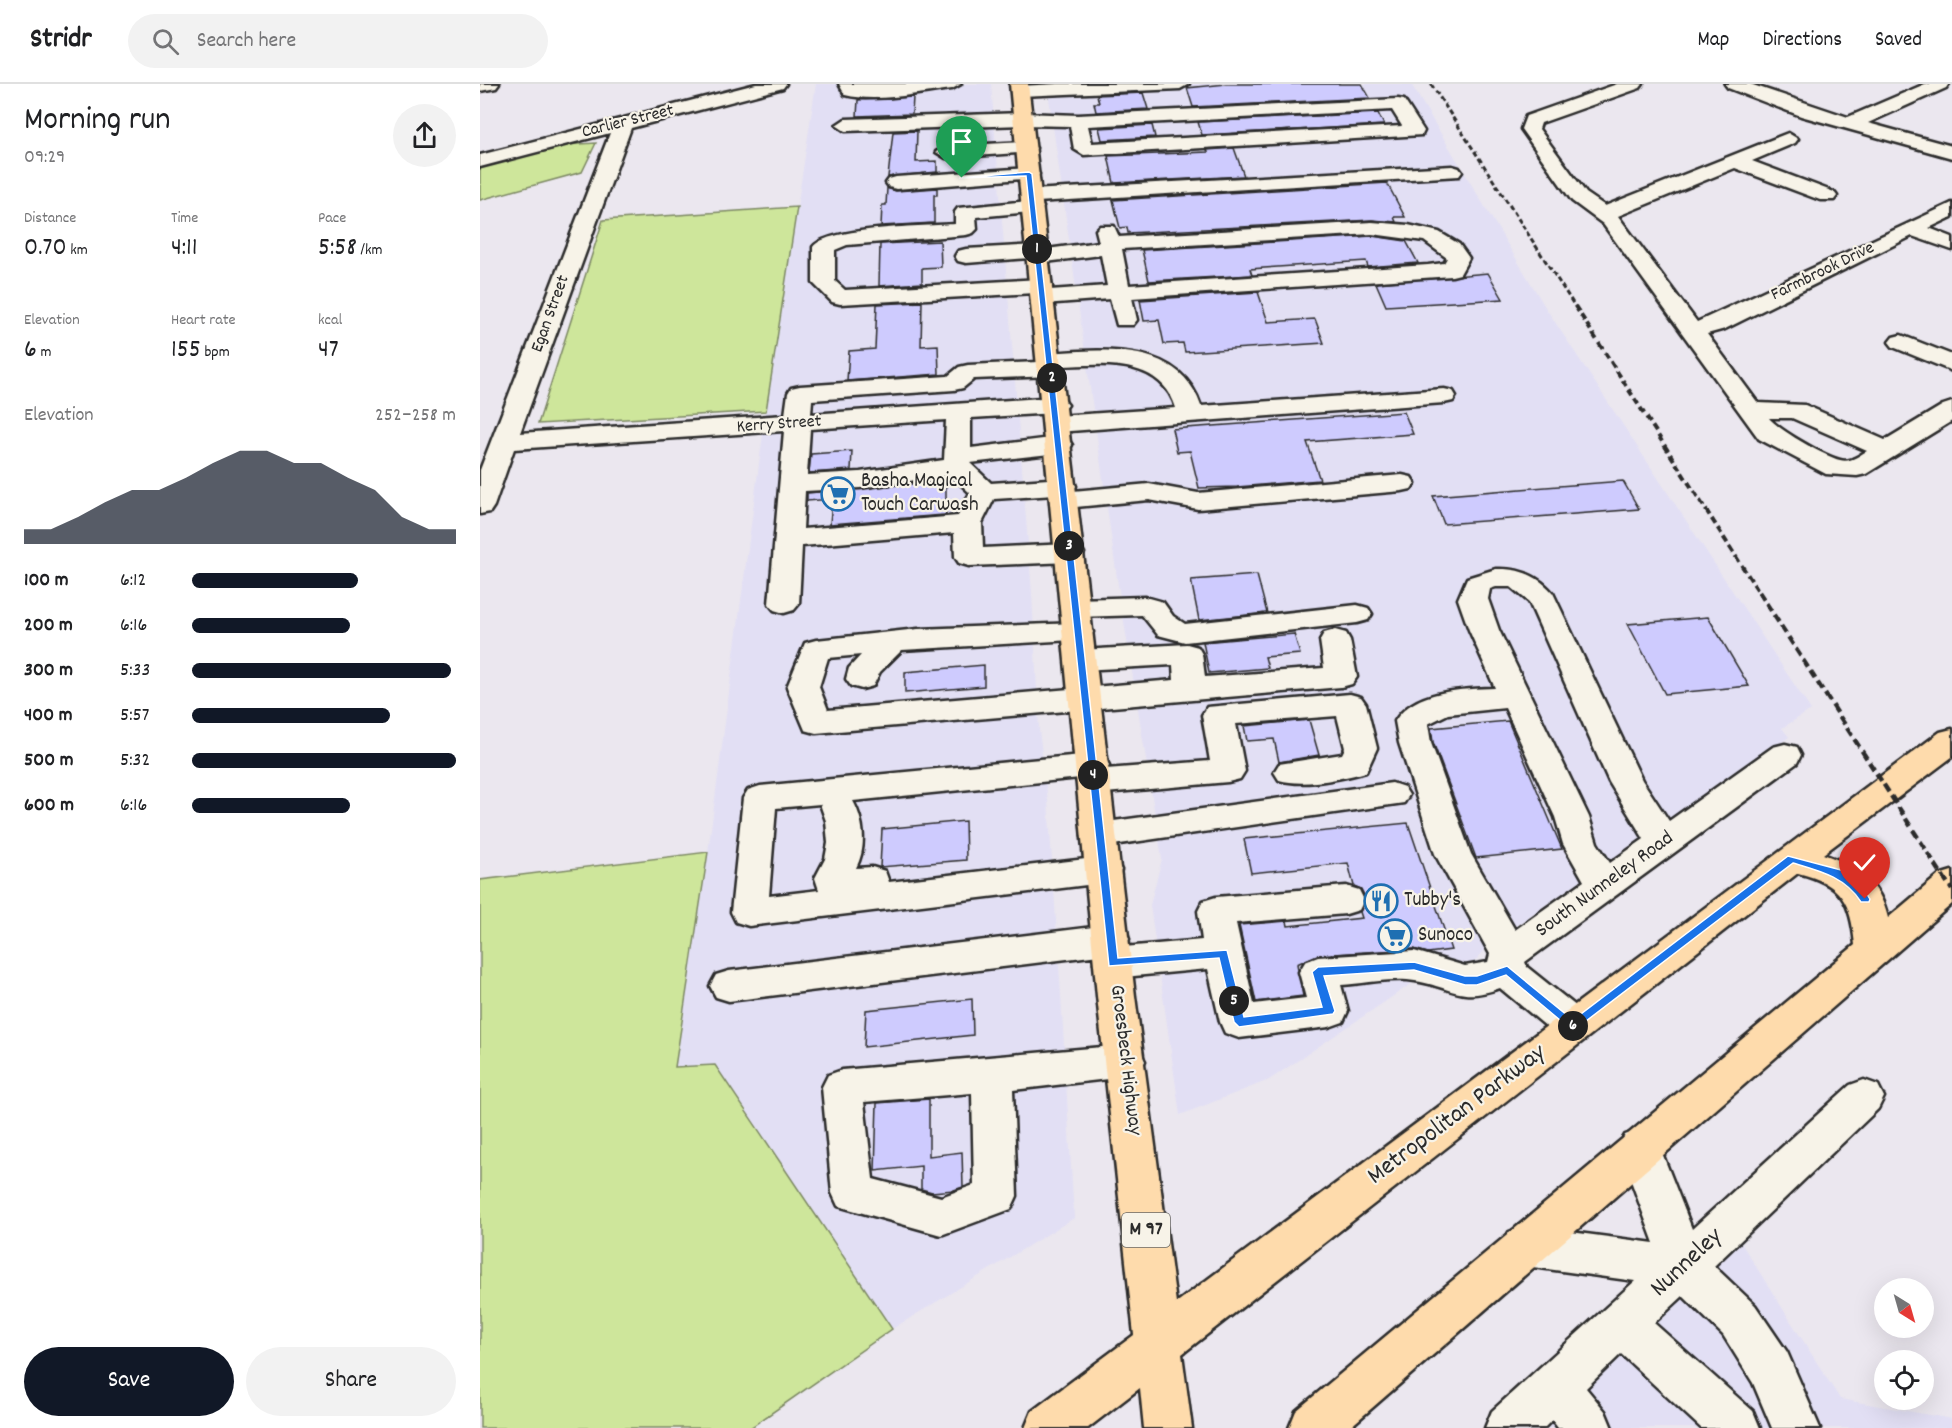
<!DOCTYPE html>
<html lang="en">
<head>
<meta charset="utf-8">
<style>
  :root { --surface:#fff; --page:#f2f2f2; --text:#202124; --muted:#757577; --line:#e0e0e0; --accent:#111827 }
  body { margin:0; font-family:Dekko,sans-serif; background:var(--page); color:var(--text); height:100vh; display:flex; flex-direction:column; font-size:22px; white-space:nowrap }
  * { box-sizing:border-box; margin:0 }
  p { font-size:20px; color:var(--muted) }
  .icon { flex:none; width:33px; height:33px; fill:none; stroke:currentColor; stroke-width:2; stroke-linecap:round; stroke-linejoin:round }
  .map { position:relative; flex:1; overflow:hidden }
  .details { display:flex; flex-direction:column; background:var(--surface); width:480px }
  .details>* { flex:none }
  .needle { width:39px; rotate:143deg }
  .controls { position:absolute; left:1394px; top:1194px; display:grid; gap:12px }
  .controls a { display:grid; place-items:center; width:60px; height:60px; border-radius:50%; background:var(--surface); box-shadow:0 6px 24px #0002; font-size:30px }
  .pin { position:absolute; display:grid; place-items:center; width:51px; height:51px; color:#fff; margin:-62px -26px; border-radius:50% 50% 50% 0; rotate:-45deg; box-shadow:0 0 6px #0007 }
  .pin .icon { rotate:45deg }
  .km { position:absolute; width:30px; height:30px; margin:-15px; border-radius:50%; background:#222; color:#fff; font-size:16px; line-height:30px; text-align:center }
  .round { display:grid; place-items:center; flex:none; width:63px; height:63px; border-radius:32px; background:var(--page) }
  .summary { display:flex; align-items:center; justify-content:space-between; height:102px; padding:0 24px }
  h1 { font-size:33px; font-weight:600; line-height:45px }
  .stats { display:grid; grid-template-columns:repeat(3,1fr); gap:9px; height:102px; padding:6px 24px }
  .stats div { display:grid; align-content:center }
  .stats b { font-size:26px; font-weight:600 }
  .stats small { font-size:16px; font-weight:400 }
  .stats p { font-size:16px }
  .chart { height:168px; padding:12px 24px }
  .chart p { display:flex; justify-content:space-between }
  .chart svg { width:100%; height:108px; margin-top:6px; fill:var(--accent); opacity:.7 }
  .button { display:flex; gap:12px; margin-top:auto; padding:12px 24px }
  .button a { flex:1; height:69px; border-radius:36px; background:var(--accent); color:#fff; font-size:24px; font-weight:600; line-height:69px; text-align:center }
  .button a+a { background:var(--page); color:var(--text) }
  ul { padding:0 24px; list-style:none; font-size:20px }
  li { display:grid; grid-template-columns:96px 72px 1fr; align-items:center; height:45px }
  li i { height:15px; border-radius:8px; background:var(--accent) }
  header { display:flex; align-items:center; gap:36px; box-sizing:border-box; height:84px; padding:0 30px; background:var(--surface); border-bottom:2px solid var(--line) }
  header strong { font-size:28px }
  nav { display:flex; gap:33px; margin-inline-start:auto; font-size:21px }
  .search { width:420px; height:54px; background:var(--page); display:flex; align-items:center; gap:15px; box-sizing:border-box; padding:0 21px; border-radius:33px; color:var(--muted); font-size:22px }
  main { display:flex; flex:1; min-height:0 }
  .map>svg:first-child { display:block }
  .built { fill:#e2dff4 }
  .green { fill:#cee69b; stroke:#7c8863; stroke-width:1.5 }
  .building { fill:#cecbfe; stroke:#2b2b2b; stroke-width:1.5 }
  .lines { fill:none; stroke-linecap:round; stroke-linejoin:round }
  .minor-casing { stroke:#2b2b2b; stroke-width:5 }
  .major-casing { stroke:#2b2b2b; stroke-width:5 }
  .minor { fill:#f7f3e8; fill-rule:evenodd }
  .major { fill:#fedbac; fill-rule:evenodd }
  .rail-far2 { stroke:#2b2b2b; stroke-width:3; stroke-dasharray:5 3; stroke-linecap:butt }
  .rail-far1 { stroke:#2b2b2b; stroke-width:4; stroke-dasharray:7 4; stroke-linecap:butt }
  .rail { stroke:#2b2b2b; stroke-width:4.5; stroke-dasharray:9 4.5; stroke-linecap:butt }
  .route { fill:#1a73e8; stroke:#fff; stroke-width:1.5 }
  .labels { text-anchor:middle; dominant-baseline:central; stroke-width:4.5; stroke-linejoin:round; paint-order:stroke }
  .far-street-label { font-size:18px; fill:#2b2b2b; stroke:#f7f3e8 }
  .shield { fill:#f7f3e8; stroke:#686764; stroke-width:1.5 }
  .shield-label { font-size:20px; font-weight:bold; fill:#2b2b2b }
  .poi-label { font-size:21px; fill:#2b2b2b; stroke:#f7f3e8; text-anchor:start }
  .street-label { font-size:21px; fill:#2b2b2b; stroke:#f7f3e8 }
  .near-street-label { font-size:26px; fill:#2b2b2b; stroke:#f7f3e8 }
</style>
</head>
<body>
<header>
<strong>Stridr</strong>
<div class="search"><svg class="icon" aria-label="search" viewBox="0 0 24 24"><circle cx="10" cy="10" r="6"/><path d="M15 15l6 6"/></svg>Search here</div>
<nav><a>Map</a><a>Directions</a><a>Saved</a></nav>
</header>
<main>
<section class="details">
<div class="summary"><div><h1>Morning run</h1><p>09:29</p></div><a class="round"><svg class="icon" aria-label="share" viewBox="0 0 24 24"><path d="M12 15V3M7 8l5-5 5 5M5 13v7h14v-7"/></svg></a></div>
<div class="stats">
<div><p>Distance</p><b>0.70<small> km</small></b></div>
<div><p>Time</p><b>4:11</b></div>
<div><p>Pace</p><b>5:58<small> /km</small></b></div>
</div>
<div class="stats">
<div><p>Elevation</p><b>6<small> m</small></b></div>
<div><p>Heart rate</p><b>155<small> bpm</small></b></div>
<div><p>kcal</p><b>47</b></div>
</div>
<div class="chart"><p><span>Elevation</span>252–258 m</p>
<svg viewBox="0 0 160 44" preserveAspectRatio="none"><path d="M0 44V38L10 38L20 33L30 27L40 22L50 22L60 17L70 11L80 6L90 6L100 11L110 11L120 17L130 22L140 33L150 38L160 38V44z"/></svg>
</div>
<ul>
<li><b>100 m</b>6:12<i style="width:63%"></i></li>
<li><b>200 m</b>6:16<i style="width:60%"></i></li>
<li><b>300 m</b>5:33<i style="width:98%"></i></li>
<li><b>400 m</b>5:57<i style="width:75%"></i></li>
<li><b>500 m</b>5:32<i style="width:100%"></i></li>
<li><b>600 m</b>6:16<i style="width:60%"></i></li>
</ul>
<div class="button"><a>Save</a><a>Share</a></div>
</section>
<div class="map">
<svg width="1472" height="1344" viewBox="0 0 1472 1344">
  <rect width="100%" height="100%" fill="#ebe7ef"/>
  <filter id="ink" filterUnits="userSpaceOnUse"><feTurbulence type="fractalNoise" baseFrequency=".0167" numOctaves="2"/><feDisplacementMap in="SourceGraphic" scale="12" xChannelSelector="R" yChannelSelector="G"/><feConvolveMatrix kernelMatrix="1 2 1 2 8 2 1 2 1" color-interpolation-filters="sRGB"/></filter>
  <g filter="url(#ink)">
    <g class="built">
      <polygon points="336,0 511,0 552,509 559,646 568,717 581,911 594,1134 412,1245 235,981 195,983 228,768 286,327"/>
      <polygon points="567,0 931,0 1067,226 1331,626 1302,644 1309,653 1012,858 984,889 975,908 934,898 789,996 700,1031 670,821 682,775 637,494"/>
      <polygon points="1249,1140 1360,1315 1472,1335 1472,1344 1006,1344"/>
    </g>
    <g class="green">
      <polygon points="116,59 102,88 0,116 0,83 83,61"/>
      <polygon points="317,123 286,327 58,340 123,136"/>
      <polygon points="228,768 195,983 235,981 412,1245 270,1344 0,1344 0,796"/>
    </g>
    <g class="building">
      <polygon points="746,0 882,0 890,14 713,23 707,4"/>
      <polygon points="663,9 668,25 616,28 614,19 619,19 617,11"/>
      <polygon points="433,13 432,30 377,32 378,16"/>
      <polygon points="898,29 904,41 722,51 718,38"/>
      <polygon points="672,41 675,53 622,56 619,44"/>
      <polygon points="437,47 436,78 457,77 457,88 408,93 413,48"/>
      <polygon points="754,64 764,92 634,99 628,72 728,68 727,66"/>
      <polygon points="907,99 925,133 914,133 916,138 892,136 648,149 647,143 640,144 633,116"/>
      <polygon points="407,104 416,107 457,104 457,111 454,111 454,139 401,142 402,121 406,121"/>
      <polygon points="892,152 926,157 938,179 888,183 886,177 770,185 772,191 669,197 662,166"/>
      <polygon points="460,157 461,183 442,184 442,199 399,202 400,160"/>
      <polygon points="1008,189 1023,215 906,222 896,199"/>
      <polygon points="778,208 788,238 835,235 844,259 705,268 703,259 684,260 679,236 664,237 660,216"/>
      <polygon points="442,218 441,262 458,261 459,290 367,297 369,267 395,265 397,220"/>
      <polygon points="924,328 933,350 827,358 840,396 757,403 719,404 710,367 697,368 692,345"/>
      <polygon points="372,367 371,386 329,389 331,370"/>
      <polygon points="466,397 466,430 464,431 350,440 352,415 327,417 327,409"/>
      <polygon points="1143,397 1159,425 964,440 953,412"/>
      <polygon points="777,491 787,529 719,536 711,496"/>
      <polygon points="1228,533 1269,602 1185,610 1148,540"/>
      <polygon points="814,550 820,570 785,573 788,584 729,589 723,558"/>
      <polygon points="504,581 504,602 425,609 425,588"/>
      <polygon points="829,636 839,671 799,678 794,655 767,657 764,642"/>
      <polygon points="1028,637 1082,765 996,774 953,658 951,644"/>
      <polygon points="485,737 486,776 400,783 402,745"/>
      <polygon points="928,739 971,866 948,869 934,865 837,871 817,880 823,912 776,918 759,841 807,837 808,842 882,834 880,828 886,815 881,805 874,802 868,779 771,789 764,755"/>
      <polygon points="492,915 493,951 384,963 386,926"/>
      <polygon points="449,1015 449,1072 482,1068 483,1103 474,1106 452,1108 441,1105 441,1082 395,1087 397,1019"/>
    </g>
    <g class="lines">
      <defs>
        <g id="minor">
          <polygon points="0,0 19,0 16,4 0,7"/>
          <path d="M 276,0 L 306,0 L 303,4 L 151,44 L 40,349 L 305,331 L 308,309 L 311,304 L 320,302 L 468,292 L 479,283 L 488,281 L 559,278 L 561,271 L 570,269 C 625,265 700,258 721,322 L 964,305 L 973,307 L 976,312 L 973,317 L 964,319 L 577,348 L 568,345 L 564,340 L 568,335 L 577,332 L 696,324 C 681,274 624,280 581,282 L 583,285 L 580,290 L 571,292 L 494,295 L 483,304 L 474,306 L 332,316 L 331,330 L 575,313 L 584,316 L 588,321 L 584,326 L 575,329 L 491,334 L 491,364 L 579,353 L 588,355 L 592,361 L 588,367 L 579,369 L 490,379 L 511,399 L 583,394 L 593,396 L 596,402 L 593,407 L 669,400 L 718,409 L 922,391 L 931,393 L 935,399 L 931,405 L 922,407 L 718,425 L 669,416 L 585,424 L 575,422 L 571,416 L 575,411 L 514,415 L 502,439 L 503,464 L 590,460 L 600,463 L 604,469 L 600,475 L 590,478 L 489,482 L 479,479 L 475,473 L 474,449 L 322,462 L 319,520 L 314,526 L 304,529 L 294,526 L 289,520 L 304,347 L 34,365 L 14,422 L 10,428 L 0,430 L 0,386 L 130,49 L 0,83 L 0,71 ZM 466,336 L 464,376 L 380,388 L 327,391 L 330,345 ZM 471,391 L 490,409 L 478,432 L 323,445 L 325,407 L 380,404 Z"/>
          <path d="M 359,0 L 481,0 L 472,5 C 438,9 398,19 365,11 Z"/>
          <polygon points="577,0 709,0 700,5 540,12 531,7 540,2"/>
          <path d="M 1137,0 L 1163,0 L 1160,4 L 1061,39 L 1059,45 L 1106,109 L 1125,122 L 1308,49 L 1318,55 L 1315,59 L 1272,77 L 1354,108 L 1357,112 L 1354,116 L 1340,116 L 1255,84 L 1138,132 L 1217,238 L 1472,119 L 1472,133 L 1449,144 L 1472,153 L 1472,166 L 1432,152 L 1245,245 L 1227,250 L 1278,319 L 1325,321 L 1405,356 L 1463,321 L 1472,318 L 1472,337 L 1386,390 L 1377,392 L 1346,390 L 1279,355 L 1123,140 L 1092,117 L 1041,45 L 1046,32 ZM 1289,334 L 1312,334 L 1387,367 C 1378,372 1370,379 1360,376 C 1344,372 1299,346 1289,334 Z"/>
          <polygon points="1245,0 1270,0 1368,33 1445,0 1469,0 1466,4 1388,39 1472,62 1472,74 1321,32 1248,4"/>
          <path d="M 918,15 L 924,16 L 944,47 L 942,51 L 604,71 L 594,65 L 590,42 L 543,41 L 365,47 L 356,41 L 365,35 L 543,29 L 598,31 ZM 912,26 L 922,42 L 612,59 L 608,42 Z"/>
          <polygon points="546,58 556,64 553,68 466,74 456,68 466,62"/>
          <path d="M 972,82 L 979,84 L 982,88 L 979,92 L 557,118 L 563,123 L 560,127 L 496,133 L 497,145 L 493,149 L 486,151 L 367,161 L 355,166 L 355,197 L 365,206 L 561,195 L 569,197 L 572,202 L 570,206 L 627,202 L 621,171 L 558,179 L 549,174 L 486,179 L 478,177 L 475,172 L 478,167 L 486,165 L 558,161 L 567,165 L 619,158 L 616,146 L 620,142 L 634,142 L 639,153 L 892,138 L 928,141 L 959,148 L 979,160 L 989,174 L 980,190 L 972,192 L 652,214 L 657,236 L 653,241 L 637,241 L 630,215 L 563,220 L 555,218 L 552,213 L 554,209 L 360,220 L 352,218 L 333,199 L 333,163 C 347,143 448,142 475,140 L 475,128 L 478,124 L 548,117 L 542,112 L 545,108 L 552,106 ZM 892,150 L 944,157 L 967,174 L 964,179 L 948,181 L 649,201 L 642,165 Z"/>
          <polygon points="549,84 556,86 559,90 556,94 416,105 409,103 406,99 409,95 416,93"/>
          <polygon points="1421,251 1472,271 1472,287 1413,263 1409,258 1413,253"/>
          <path d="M 1016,485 C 1039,484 1058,491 1073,509 L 1162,696 L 1189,737 L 1293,663 L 1305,660 L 1317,663 L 1321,671 L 1317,679 L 1045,878 L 1047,883 L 1107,931 L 1113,942 L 1107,953 L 1093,958 L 1079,953 L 1020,904 C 979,919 973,903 935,897 C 912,893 884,900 861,901 L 868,927 L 863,938 L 849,943 L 759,954 L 745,949 L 740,938 L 728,885 L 633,894 L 620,889 L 614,879 L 619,871 L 249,917 L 236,913 L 230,902 L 236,891 L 249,887 L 630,841 L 643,845 L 649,855 L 644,863 L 722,856 L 718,827 L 723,817 L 736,813 L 866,802 L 879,806 L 884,816 L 879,826 L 866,830 L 756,839 L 774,920 L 826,914 L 819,888 L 825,878 L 838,873 L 934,867 L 985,882 L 1008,878 L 1010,870 L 955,770 L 919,659 L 915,637 C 934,606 983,605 1015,604 L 989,546 L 978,515 L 987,494 ZM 1016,503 L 1031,503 L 1049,518 L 1129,698 L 1164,755 L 1130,779 L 1117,759 L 1109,733 L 1019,546 L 1008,515 L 1010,505 ZM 1025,624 L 1075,733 L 1083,760 L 1104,797 L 1035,846 L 991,770 L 951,659 L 948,640 L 968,630 Z"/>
          <polygon points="665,513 683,518 693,532 705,540 877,521 888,524 892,530 888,536 877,539 705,558 678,551 662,531 596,533 586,530 581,524 586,518 596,515"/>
          <polygon points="598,539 609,541 613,548 609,555 422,566 400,588 393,602 382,605 371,602 366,595 369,584 381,571 348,574 339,603 348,626 694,596 693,581 601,586 590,583 586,576 590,569 601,566 707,560 718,563 722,570 725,593 844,584 840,556 844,549 855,546 866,549 870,556 877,593 872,600 861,603 336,649 325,646 307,603 325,559 336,556 438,545"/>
          <path d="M 870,610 L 881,613 L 886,620 L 897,664 L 886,688 C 861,695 824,703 799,696 L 794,688 L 799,680 L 862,670 L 865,664 L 857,632 L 756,640 L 765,687 L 760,695 L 748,698 L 614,710 L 602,706 L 597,698 L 600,694 L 373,717 C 384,737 387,763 376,784 L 392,783 L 405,787 L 409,798 L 623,773 L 636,777 L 641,786 L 636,795 L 623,799 L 269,842 L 256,838 L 251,828 L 263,714 L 268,706 L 280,702 L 612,670 L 624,673 L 629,681 L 626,685 L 730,677 L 722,631 L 727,623 ZM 340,720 L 346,737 L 348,759 L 345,775 L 335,794 L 339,806 L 289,812 L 296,724 Z"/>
          <polygon points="912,699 924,703 929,711 924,719 619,763 607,760 602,751 607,742 619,739"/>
          <path d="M 645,961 L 659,965 L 665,977 L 659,989 L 645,993 L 533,1006 L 537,1112 L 531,1125 L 461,1151 L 358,1122 L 352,1109 L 342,1003 L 348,991 L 362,986 ZM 492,1009 L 494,1101 L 461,1113 L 393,1095 L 384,1018 Z"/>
          <polygon points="1384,996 1398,1001 1404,1013 1398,1025 1234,1182 1275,1221 1307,1268 1340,1344 1292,1344 1273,1299 1243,1251 1203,1212 1174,1239 1273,1327 1280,1344 1221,1344 1141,1270 1106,1304 1125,1327 1132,1344 1078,1344 1072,1336 1064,1344 1005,1344 1012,1327 1155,1197 1045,1182 1029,1176 1023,1162 1029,1148 1045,1142 1174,1159 1139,1064 1145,1051 1160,1046 1175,1051 1212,1145 1370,1001"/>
        </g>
        <path id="major" d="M 530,0 L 548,0 L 655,912 L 696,1219 L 1460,648 L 1472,645 L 1472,673 L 1343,770 C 1376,781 1400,798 1408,834 L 1459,791 L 1472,787 L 1472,820 L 869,1344 L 809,1344 L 816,1327 L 1375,861 C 1371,818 1362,800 1318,789 L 702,1270 L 712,1344 L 664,1344 L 660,1304 L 608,1344 L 545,1344 L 552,1327 L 654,1251 L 617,912 Z"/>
      </defs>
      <use href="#minor" class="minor-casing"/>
      <use href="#major" class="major-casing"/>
      <use href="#minor" class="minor"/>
      <use href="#major" class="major"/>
      <polyline class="rail-far2" points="951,0 1096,224"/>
      <polyline class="rail-far1" points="1095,222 1280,510"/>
      <polyline class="rail" points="1279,508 1472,806"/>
    </g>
  </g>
  <path class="route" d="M 549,88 L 552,90 L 638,874 L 747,866 L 764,933 L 842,923 L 832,888 L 838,883 L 934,878 L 985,892 L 997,892 L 1027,882 L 1093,936 L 1308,772 L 1361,786 L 1382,802 L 1390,815 L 1389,818 L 1381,818 C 1365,793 1340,787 1313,779 L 1093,947 L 1026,891 L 997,901 L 985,901 L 934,886 L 844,892 L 855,927 L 853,930 L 759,943 L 754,938 L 739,874 L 629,882 L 546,92 L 479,94 Z"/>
  <defs>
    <symbol id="supermarket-ring" viewBox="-11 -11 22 22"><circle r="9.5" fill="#f7f3e8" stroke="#1f6fb2" stroke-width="1.5"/><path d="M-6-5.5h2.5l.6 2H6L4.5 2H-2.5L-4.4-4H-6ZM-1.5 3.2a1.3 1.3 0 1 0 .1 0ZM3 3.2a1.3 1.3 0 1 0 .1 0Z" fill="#1f6fb2"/></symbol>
    <symbol id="restaurant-ring" viewBox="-11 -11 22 22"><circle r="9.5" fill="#f7f3e8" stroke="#1f6fb2" stroke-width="1.5"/><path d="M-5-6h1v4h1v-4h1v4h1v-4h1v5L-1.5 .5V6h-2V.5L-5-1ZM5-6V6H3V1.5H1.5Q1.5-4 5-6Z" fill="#1f6fb2"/></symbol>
  </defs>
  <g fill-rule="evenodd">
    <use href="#supermarket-ring" x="339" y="391" width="38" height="38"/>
    <use href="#restaurant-ring" x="882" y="798" width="38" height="38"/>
    <use href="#supermarket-ring" x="896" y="833" width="38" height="38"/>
  </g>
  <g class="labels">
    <g class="far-street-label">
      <text transform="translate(148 38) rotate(-14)">Carlier Street</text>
      <text transform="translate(1343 188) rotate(-26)">Farmbrook Drive</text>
      <text transform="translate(71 230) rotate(-70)">Egan Street</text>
      <text transform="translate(299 341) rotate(-4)">Kerry Street</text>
    </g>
    <rect class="shield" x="642" y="1129" width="48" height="34" rx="4.5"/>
    <g class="shield-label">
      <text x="666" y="1146">M 97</text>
    </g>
    <g class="poi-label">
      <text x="381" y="398">Basha Magical<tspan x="381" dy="24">Touch Carwash</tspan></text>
      <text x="924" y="817">Tubby's</text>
      <text x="938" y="852">Sunoco</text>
    </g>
    <g class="street-label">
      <text transform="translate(1125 801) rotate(-36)">South Nunneley Road</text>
      <text transform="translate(645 976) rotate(83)">Groesbeck Highway</text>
    </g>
    <g class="near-street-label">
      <text transform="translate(977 1031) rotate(-37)">Metropolitan Parkway</text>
      <text transform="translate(1207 1179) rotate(-43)">Nunneley</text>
    </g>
  </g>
</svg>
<div class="controls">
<a><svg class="needle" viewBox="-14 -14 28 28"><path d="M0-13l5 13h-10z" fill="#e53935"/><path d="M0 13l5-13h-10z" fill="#757577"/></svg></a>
<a><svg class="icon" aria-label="locate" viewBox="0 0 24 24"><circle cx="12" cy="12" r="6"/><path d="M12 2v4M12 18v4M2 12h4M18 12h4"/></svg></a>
</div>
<div class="pin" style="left:482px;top:94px;background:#1e9e55"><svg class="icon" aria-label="arrive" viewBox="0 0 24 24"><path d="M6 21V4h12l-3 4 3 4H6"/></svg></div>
<div class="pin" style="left:1385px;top:815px;background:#d93025"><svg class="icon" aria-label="check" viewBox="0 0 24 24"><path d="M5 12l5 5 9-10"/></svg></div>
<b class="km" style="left:557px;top:165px">1</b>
<b class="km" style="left:572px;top:294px">2</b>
<b class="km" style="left:589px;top:462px">3</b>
<b class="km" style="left:613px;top:691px">4</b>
<b class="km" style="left:754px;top:917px">5</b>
<b class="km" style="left:1093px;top:942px">6</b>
</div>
</main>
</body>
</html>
